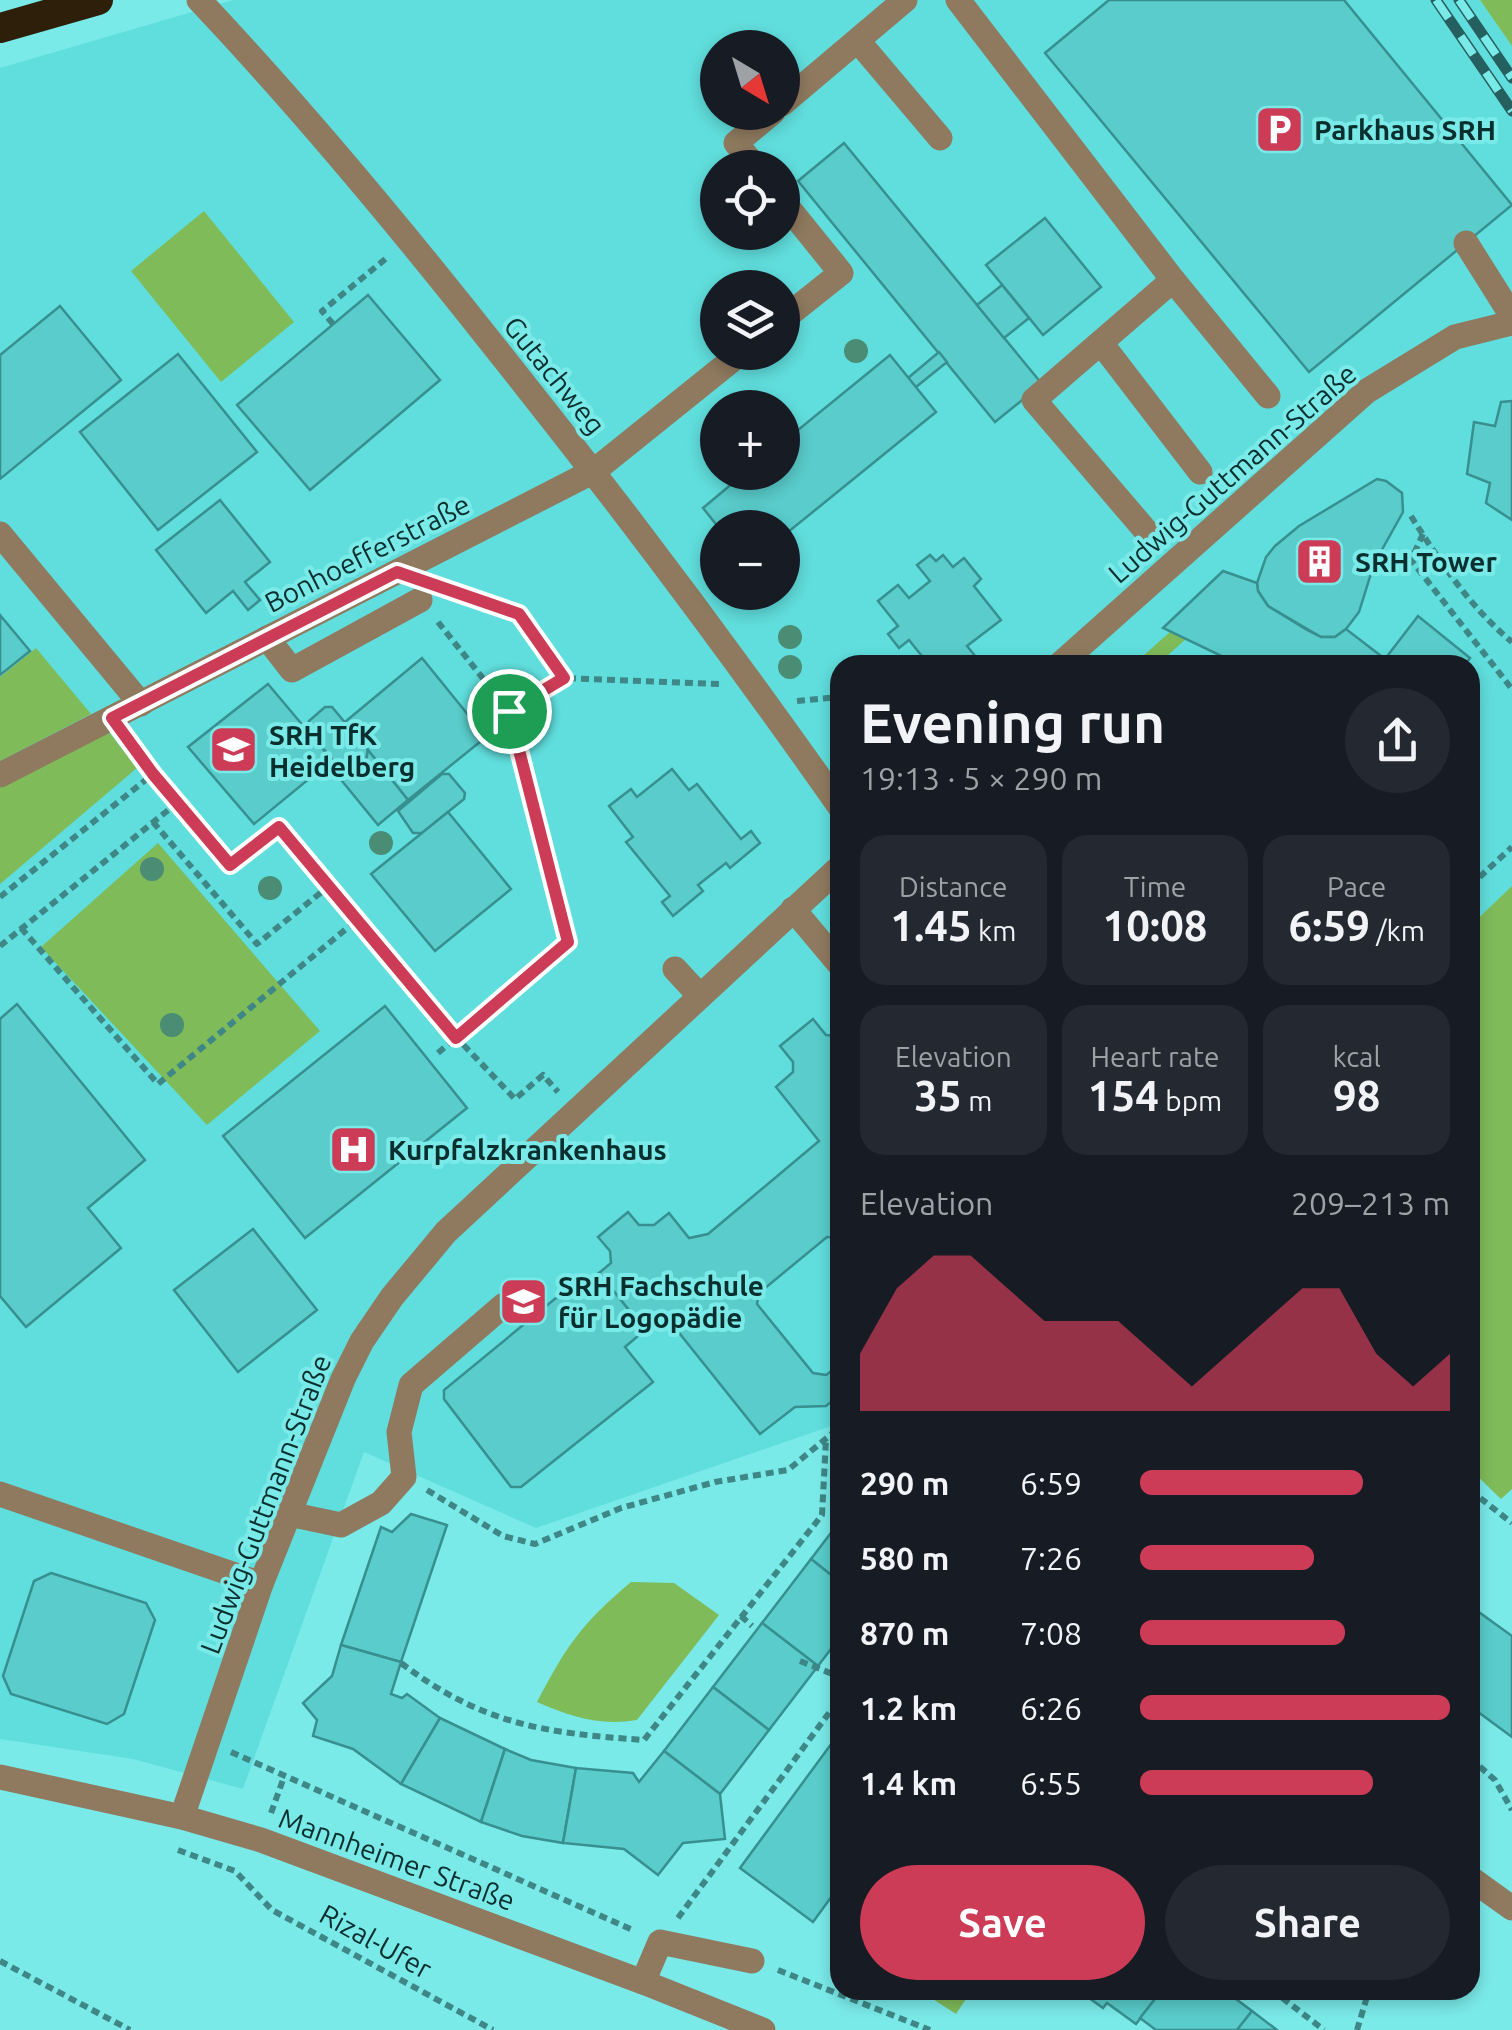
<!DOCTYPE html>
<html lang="en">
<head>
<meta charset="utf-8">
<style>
  :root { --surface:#171b24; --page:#242831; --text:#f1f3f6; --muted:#9ea1a6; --accent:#cd3c57 }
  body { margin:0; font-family:Ubuntu,sans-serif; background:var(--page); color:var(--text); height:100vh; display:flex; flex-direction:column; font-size:38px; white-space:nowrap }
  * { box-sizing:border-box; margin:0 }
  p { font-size:32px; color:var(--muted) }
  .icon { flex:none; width:55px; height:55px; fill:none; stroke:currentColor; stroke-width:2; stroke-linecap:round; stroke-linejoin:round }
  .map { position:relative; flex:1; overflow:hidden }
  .details { position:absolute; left:830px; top:655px; width:650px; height:1345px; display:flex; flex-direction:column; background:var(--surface); border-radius:30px; box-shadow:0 5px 15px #0003 }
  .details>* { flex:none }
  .needle { width:65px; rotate:142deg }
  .tools { position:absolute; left:700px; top:30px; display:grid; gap:20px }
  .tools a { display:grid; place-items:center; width:100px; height:100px; border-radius:50%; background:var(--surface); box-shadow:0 5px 15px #0003; font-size:50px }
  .pin { position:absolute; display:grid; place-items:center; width:85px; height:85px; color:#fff; margin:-42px; border:5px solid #fff; border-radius:50%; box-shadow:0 2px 10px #0007 }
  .round { display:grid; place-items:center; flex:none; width:105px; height:105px; border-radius:52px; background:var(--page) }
  .overview { display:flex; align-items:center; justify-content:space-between; height:170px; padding:0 30px }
  h1 { font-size:55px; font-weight:700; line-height:75px }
  .stats { display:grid; grid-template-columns:repeat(3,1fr); gap:15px; height:170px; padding:10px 30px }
  .stats div { display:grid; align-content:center; border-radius:25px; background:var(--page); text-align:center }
  .stats b { font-size:42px; font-weight:700 }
  .stats small { font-size:28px; font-weight:400 }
  .stats p { font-size:28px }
  .chart { height:280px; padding:20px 30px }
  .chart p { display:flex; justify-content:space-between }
  .chart svg { width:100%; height:180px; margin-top:10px; fill:var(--accent); opacity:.7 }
  .primary-button { display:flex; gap:20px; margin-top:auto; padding:20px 30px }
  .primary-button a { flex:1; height:115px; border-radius:60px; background:var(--accent); color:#fff; font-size:40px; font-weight:700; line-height:115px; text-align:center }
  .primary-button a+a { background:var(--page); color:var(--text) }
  ul { padding:0 30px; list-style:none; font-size:32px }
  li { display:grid; grid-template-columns:160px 120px 1fr; align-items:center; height:75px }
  li i { height:25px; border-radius:12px; background:var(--accent) }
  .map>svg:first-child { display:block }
  .built { fill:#60dedd; fill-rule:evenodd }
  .green { fill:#7fbb59 }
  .building { fill:#59cccb; stroke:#388f8f; stroke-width:2.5 }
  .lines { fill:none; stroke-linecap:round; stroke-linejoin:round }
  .path { stroke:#3e8786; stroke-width:6; stroke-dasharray:8 5; stroke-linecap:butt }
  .minor { stroke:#8f7a5f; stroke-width:25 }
  .highway { stroke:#2d1f09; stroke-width:30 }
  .rail-casing { stroke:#265f5f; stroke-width:11 }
  .rail { stroke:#7aeae9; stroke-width:8; stroke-dasharray:22; stroke-linecap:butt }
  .tree { fill:#4b8c74 }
  .route-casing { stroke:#fff; stroke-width:20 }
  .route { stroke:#cd3c57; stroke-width:12 }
  .labels { text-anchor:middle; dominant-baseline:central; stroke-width:8; stroke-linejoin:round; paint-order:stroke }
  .poi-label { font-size:28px; font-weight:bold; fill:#092f2f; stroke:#7aeae9; text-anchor:start }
  .street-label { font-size:28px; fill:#092f2f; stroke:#7aeae9 }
</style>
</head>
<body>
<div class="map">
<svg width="1512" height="2030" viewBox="0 0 1512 2030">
  <rect width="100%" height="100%" fill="#7aeae9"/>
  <path class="built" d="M 233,0 L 1480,0 L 1512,46 L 1512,886 L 1470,926 L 1470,665 L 840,665 L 840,1423 L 536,1528 L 364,1452 L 243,1789 L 133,1759 L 0,1739 L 0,68 ZM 718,48 L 782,48 L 782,112 L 718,112 ZM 718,168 L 782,168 L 782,232 L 718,232 ZM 718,288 L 782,288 L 782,352 L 718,352 ZM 718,408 L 782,408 L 782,472 L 718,472 ZM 718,528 L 782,528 L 782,592 L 718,592 Z"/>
  <g class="green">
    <polygon points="1480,0 1512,0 1512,46"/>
    <polygon points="204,211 294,322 221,382 131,271"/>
    <polygon points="1171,631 1187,638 1157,665 1133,665"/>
    <polygon points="36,648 91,714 0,761 0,677"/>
    <polygon points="109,732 137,768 0,884 0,788"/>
    <polygon points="158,843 320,1031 207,1125 41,947"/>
    <polygon points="1512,886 1512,1489 1501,1499 1470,1469 1470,926"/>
    <path d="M 631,1582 L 674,1583 L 719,1615 L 637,1720 C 600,1726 571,1717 537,1702 C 566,1646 582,1623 631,1582 Z"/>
    <polygon points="919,1990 972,1990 956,2014"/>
  </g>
  <g class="building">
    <polygon points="1109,0 1344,0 1512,205 1309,372 1045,53"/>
    <polygon points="844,143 1042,384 995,422 798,181"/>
    <polygon points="1045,218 1101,287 1043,335 986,265"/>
    <polygon points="1002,285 1029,318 1004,338 977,305"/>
    <polygon points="368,295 440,380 310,490 237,405"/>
    <polygon points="60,306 121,380 0,479 0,355"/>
    <polygon points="939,352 947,362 916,387 908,378"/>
    <polygon points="178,354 257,452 158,530 80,432"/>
    <polygon points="890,355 936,412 782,537 782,528 719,528 703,508 746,472 782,472 782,443"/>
    <polygon points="1512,401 1512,520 1486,503 1490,483 1467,474 1474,422 1495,426 1501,402"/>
    <polygon points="1377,479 1386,481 1402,493 1403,512 1374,564 1359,612 1346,629 1335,637 1321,637 1268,606 1258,591 1257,583 1266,557 1275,546 1299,526"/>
    <polygon points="220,500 270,562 245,582 260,600 248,610 233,591 206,613 156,550"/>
    <polygon points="930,555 936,561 943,555 953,567 964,558 981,579 974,586 1001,620 967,646 976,657 967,665 956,665 951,659 944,665 929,665 909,640 899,648 888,634 898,626 878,601 898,585 909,598 930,581 917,565"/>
    <polygon points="1223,571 1257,583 1258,591 1268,606 1307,630 1321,637 1335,637 1346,629 1385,659 1418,616 1470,658 1465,665 1240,665 1163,628"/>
    <polygon points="0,615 30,651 0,675"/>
    <polygon points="422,658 486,737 408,800 345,722"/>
    <polygon points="268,684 332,760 254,824 188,747"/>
    <polygon points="325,707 332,707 368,750 366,761 352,771 342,772 307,728 309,721"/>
    <polygon points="368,750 408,800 378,825 338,776 352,771 366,761"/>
    <polygon points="672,769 689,790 697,784 741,839 751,831 760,843 730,868 726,863 698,885 703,891 673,916 662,902 670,896 626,842 633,837 609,806 631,789 637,797"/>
    <polygon points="442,774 449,774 465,793 464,799 422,833 413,833 398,811"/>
    <polygon points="448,812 511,889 435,951 371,874"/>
    <polygon points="17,1004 145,1160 88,1208 121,1248 26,1327 0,1296 0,1019"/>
    <polygon points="385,1006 467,1108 305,1238 223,1136"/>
    <polygon points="813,1019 826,1035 836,1036 840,1033 840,1238 827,1237 759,1293 757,1304 813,1373 826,1375 840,1365 840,1395 826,1406 795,1407 760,1434 664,1314 645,1330 599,1273 611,1263 610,1251 598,1237 628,1212 639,1225 654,1225 669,1213 689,1238 708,1234 819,1141 776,1087 793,1072 793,1062 780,1046"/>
    <polygon points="253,1229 317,1310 238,1372 174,1290"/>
    <polygon points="599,1273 645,1330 625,1347 653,1382 521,1487 511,1487 444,1399 444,1390 573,1284 578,1289"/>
    <polygon points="411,1514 447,1525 401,1662 341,1645 381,1527 392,1532"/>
    <polygon points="840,1521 840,1582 811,1559"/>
    <polygon points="811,1559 840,1582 840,1637 818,1666 762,1623"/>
    <polygon points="51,1573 146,1603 155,1620 124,1714 107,1724 11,1694 3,1676 34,1581"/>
    <polygon points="1476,1610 1512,1636 1512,1737 1470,1706 1470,1619"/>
    <polygon points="762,1623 818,1666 769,1730 713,1687"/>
    <polygon points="341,1645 401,1662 391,1694 402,1698 407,1694 440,1718 401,1784 353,1749 313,1736 317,1720 303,1703 332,1676"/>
    <polygon points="713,1687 769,1730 720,1794 664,1751"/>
    <polygon points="440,1718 505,1749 481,1822 401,1784"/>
    <polygon points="840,1732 840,1885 813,1922 740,1868"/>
    <polygon points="505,1749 531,1760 576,1768 563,1843 522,1836 481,1822"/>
    <polygon points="664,1751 720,1794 725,1839 683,1843 658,1875 624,1849 563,1843 576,1768 633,1773 639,1782"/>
    <polygon points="1078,1990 1162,1990 1136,2024 1107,2003 1103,2008"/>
    <polygon points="1162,1990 1224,1990 1252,2011 1237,2030 1156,2030 1140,2018"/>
    <polygon points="1252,2011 1277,2030 1237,2030"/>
  </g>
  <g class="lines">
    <g class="path">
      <polyline points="333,324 322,311 389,256"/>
      <path d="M 1411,516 C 1440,562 1470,607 1512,642"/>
      <polyline points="1423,534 1411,560 1512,689"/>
      <polyline points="448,590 519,614 564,678"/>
      <polyline points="438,622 509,711 564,678 719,684"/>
      <polyline points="797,701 840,697"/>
      <polyline points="177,803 230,865 279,827 457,1038 515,1099 543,1075 558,1092"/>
      <polyline points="153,822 257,944 329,886"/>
      <polyline points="1470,886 1512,847"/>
      <polyline points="0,897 153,774 128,740"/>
      <polyline points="21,928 158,1084 357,920"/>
      <polyline points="0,946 177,803 153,774"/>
      <polyline points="438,1053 568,942 509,711"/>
      <polyline points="840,1297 837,1299 840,1303"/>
      <polyline points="427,1490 503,1536 535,1544 621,1508 715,1482 788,1470 840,1427"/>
      <polyline points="1470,1490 1512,1523"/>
      <polyline points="741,1616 752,1626"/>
      <polyline points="800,1661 840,1677"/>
      <path d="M 401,1663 C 483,1725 545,1733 644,1740 L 822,1515 L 826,1439"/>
      <polyline points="231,1752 635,1931"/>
      <polyline points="1470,1758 1495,1780 1512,1810"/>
      <polyline points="271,1813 284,1777"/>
      <polyline points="178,1850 235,1871 272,1910 493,2030"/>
      <polyline points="678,1918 840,1698"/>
      <polyline points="0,1961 130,2030"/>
      <polyline points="778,1970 930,2030"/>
      <polyline points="1272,1990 1324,2030"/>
      <polyline points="1357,2030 1369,1990"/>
    </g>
    <g class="minor">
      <path d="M 199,0 C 303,110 400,227 494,346 C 614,496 729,649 840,807"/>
      <polyline points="958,0 1173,280 1268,396"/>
      <polyline points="858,41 940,138"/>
      <polyline points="782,104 905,0"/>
      <polyline points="756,168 736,143 773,112"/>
      <polyline points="782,200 841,273 782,320"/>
      <polyline points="1466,243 1512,316"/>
      <polyline points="1101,343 1200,472"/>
      <polyline points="0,534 141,704"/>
      <polyline points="1152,538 1034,400 1173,280"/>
      <polyline points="267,638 292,670 420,600"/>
      <polyline points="1059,665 1367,391 1455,337 1512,323"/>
      <polyline points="0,775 594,471 742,352"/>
      <polyline points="793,909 840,965"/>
      <polyline points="675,969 700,996"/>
      <polyline points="0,1494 261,1584"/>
      <polyline points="289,1514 341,1525 381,1503 404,1477 399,1432 411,1385 504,1305"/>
      <polyline points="0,1777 182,1817 261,1840 643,1982 763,2030"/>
      <polyline points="182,1817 261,1584 343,1379 362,1341 392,1297 446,1232 840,867"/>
      <polyline points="1470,1878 1512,1908"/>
      <polyline points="643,1982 660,1942 752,1961"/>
    </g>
    <polyline class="highway" points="0,28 98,0"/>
    <defs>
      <g id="rail">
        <polyline points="1436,0 1512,111"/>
        <polyline points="1459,0 1512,78"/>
      </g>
    </defs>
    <use href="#rail" class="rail-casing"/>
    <use href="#rail" class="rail"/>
  </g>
  <g class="tree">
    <circle cx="856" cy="351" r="12"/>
    <circle cx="790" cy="637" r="12"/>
    <circle cx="790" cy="667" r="12"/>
    <circle cx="381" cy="843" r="12"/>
    <circle cx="152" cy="869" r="12"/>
    <circle cx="270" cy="888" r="12"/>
    <circle cx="172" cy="1025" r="12"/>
  </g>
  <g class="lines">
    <defs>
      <polygon id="route" points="397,572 519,614 564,678 509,711 568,942 456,1038 279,827 230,865 153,774 112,718"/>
    </defs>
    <use href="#route" class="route-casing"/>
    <use href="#route" class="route"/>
  </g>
  <defs>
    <symbol id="parking-square" viewBox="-11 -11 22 22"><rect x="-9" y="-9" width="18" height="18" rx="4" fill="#cd3c57" stroke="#7aeae9"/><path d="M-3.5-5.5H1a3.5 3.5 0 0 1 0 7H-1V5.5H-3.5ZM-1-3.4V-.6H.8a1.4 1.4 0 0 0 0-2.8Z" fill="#fff"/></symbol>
    <symbol id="building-square" viewBox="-11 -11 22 22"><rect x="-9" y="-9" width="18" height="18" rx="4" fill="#cd3c57" stroke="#7aeae9"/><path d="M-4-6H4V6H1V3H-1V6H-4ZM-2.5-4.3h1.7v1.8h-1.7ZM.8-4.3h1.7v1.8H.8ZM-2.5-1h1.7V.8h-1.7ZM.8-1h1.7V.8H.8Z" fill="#fff"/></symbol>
    <symbol id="school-square" viewBox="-11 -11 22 22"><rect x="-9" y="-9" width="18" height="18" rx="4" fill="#cd3c57" stroke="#7aeae9"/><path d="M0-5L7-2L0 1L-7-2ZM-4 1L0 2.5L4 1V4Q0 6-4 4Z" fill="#fff"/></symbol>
    <symbol id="hospital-square" viewBox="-11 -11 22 22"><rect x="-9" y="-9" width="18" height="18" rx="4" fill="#cd3c57" stroke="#7aeae9"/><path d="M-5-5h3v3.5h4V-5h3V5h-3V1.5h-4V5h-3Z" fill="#fff"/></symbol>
    <symbol id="university-square" viewBox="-11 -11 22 22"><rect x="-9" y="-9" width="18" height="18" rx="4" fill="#cd3c57" stroke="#7aeae9"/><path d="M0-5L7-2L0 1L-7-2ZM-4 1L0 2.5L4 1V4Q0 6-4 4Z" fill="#fff"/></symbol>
  </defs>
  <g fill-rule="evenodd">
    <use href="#parking-square" x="1252" y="102" width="55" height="55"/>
    <use href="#building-square" x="1292" y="534" width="55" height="55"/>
    <use href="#school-square" x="206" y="722" width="55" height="55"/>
    <use href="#hospital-square" x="326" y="1122" width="55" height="55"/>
    <use href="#university-square" x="496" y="1274" width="55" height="55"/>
  </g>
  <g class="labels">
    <g class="poi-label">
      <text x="1314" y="129">Parkhaus SRH</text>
      <text x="1355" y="561">SRH Tower</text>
      <text x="269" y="734">SRH TfK<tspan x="269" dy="32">Heidelberg</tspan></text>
      <text x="388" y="1149">Kurpfalzkrankenhaus</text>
      <text x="558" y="1285">SRH Fachschule<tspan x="558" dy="32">für Logopädie</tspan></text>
    </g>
    <g class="street-label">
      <text transform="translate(555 375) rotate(51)">Gutachweg</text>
      <text transform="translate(1232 473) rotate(-41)">Ludwig-Guttmann-Straße</text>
      <text transform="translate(367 553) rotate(-27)">Bonhoefferstraße</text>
      <text transform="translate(265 1504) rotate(-69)">Ludwig-Guttmann-Straße</text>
      <text transform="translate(397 1859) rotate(20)">Mannheimer Straße</text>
      <text transform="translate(376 1941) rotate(29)">Rizal-Ufer</text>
    </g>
  </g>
</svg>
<div class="tools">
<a><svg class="needle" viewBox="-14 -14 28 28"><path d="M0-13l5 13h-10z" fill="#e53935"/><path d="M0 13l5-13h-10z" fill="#9ea1a6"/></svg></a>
<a><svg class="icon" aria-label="locate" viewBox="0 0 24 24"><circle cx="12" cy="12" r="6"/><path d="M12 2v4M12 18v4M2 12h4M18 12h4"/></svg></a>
<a><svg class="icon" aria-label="layers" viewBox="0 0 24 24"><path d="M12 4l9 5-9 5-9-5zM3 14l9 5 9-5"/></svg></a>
<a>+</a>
<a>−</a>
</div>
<div class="pin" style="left:509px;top:711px;background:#1e9e55"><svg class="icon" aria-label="arrive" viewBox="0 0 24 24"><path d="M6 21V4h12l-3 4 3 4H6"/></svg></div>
<section class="details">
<div class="overview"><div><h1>Evening run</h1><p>19:13 · 5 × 290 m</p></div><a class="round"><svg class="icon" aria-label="share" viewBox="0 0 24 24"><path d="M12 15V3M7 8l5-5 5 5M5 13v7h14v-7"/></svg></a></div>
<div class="stats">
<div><p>Distance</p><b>1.45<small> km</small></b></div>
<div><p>Time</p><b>10:08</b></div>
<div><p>Pace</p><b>6:59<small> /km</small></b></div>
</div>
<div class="stats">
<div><p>Elevation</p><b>35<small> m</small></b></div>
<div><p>Heart rate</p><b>154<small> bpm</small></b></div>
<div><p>kcal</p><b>98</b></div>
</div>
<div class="chart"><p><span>Elevation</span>209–213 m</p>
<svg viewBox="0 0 160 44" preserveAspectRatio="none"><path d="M0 44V30L10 14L20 6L30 6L40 14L50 22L60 22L70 22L80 30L90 38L100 30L110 22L120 14L130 14L140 30L150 38L160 30V44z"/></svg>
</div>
<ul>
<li><b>290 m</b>6:59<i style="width:72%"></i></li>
<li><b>580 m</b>7:26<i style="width:56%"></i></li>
<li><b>870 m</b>7:08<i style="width:66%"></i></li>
<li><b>1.2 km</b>6:26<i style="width:100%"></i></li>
<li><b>1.4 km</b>6:55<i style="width:75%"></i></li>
</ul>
<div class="primary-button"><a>Save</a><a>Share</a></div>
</section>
</div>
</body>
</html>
